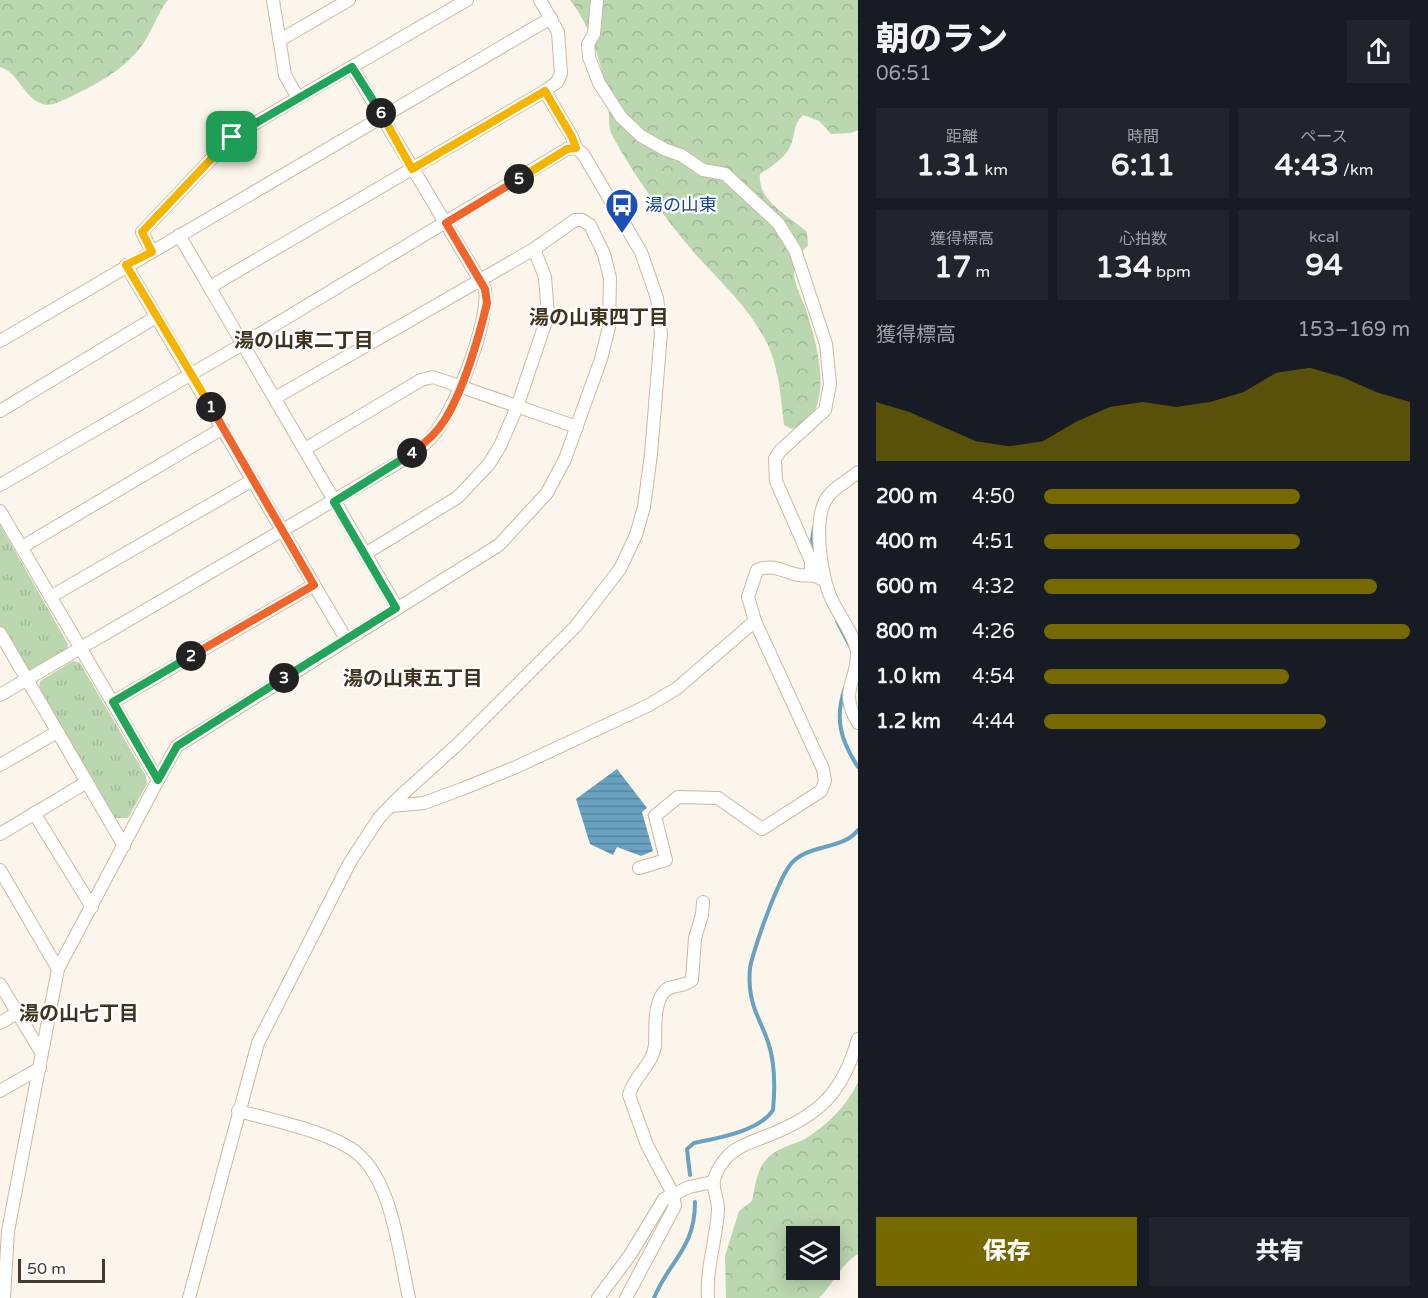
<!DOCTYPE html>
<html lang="ja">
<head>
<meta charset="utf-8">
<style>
  :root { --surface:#171b24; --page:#20242c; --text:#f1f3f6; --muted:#9ea1a6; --accent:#756900 }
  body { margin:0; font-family:"Varela Round","Noto Sans JP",sans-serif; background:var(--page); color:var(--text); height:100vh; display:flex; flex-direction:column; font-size:22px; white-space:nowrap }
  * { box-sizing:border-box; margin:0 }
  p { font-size:20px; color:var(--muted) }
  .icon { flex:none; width:33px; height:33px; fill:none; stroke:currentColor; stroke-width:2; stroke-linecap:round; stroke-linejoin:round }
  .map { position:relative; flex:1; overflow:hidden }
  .drawer { display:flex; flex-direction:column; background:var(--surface); width:570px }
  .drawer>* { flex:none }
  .controls { position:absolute; left:786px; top:1226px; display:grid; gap:12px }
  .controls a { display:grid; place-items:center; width:54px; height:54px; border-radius:0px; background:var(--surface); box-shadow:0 3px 15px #0003; font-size:30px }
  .scale { position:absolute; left:18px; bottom:15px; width:87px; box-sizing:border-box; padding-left:6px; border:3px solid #423b31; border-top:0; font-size:16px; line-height:21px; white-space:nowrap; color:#423b31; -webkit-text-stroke:4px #fff; paint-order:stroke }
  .pin { position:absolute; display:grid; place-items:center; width:51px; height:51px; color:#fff; margin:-26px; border-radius:12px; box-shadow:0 3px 9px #0006 }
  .km { position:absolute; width:30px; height:30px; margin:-15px; border-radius:50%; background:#222; color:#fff; font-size:16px; line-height:30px; text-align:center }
  .round { display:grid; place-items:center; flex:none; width:63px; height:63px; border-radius:0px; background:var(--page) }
  .head { display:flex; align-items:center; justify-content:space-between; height:102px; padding:0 18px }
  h1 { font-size:33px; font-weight:800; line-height:45px }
  .metrics { display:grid; grid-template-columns:repeat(3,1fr); gap:9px; height:102px; padding:6px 18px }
  .metrics div { display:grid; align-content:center; border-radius:0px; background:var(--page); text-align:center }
  .metrics b { font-size:30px; font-weight:800 }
  .metrics small { font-size:16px; font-weight:400 }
  .metrics p { font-size:16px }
  .chart { height:168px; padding:12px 18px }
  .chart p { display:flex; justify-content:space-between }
  .chart svg { width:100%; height:108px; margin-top:6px; fill:var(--accent); opacity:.7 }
  .cta { display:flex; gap:12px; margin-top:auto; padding:12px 18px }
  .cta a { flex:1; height:69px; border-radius:0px; background:var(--accent); color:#fff; font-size:24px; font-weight:800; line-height:69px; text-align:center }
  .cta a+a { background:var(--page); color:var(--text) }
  ul { padding:0 18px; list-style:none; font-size:20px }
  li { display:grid; grid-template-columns:96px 72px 1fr; align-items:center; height:45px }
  li i { height:15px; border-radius:8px; background:var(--accent) }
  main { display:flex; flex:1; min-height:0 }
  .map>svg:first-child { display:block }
  .forest { fill:url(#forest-crowns); fill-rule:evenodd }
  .park { fill:url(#park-tufts) }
  .water { fill:url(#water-rules) }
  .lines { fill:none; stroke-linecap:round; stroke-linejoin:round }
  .stream { stroke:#69a2c1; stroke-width:4 }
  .minor-casing { stroke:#cab9a1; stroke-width:14 }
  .minor { stroke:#fff; stroke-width:12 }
  .split-1-casing { stroke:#fff; stroke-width:12 }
  .split-2-casing { stroke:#fff; stroke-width:12 }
  .split-3-casing { stroke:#fff; stroke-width:12 }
  .split-4-casing { stroke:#fff; stroke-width:12 }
  .split-5-casing { stroke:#fff; stroke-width:12 }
  .split-6-casing { stroke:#fff; stroke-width:12 }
  .split-7-casing { stroke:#fff; stroke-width:12 }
  .split-1 { stroke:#f5b400; stroke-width:8 }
  .split-2 { stroke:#f0652b; stroke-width:8 }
  .split-3 { stroke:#22a559; stroke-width:8 }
  .split-4 { stroke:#22a559; stroke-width:8 }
  .split-5 { stroke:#f0652b; stroke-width:8 }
  .split-6 { stroke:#f5b400; stroke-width:8 }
  .split-7 { stroke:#22a559; stroke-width:8 }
  .labels { text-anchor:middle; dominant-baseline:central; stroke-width:4.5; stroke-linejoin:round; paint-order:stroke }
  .transit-label { font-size:18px; fill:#164399; stroke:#fff; text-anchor:start }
  .neighbourhood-label { font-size:20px; font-weight:bold; fill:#40331e; stroke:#fff }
</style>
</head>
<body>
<main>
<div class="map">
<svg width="858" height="1298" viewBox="0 0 858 1298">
  <defs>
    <pattern id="forest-crowns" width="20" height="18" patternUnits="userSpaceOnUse" patternTransform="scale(1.5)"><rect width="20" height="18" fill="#bad7af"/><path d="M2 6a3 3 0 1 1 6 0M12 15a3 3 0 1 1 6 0" fill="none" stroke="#a1b997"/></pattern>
    <pattern id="park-tufts" width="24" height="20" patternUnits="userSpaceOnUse" patternTransform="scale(1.5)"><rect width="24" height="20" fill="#bad7af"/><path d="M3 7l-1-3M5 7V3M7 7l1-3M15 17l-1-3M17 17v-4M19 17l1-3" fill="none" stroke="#a1b997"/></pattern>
    <pattern id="water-rules" width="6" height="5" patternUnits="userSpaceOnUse" patternTransform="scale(1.5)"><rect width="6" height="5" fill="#69a2c1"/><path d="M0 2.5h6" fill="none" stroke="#58859d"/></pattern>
  </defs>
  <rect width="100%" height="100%" fill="#fcf5eb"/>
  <g class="forest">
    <path d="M 0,0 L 168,0 C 157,13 153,30 143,44 C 124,70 99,83 70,97 C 61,101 50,108 40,103 C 22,95 19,73 0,67 Z"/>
    <path d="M 570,0 L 858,0 L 858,130 L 851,133 L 831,134 L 819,121 L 803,115 C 793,124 795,136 790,147 C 784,159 771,167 760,174 C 757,201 789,216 807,232 L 808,245 C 800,254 794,261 794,273 C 794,286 804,301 807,313 C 818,347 837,416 792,429 L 784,425 C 781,399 779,369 768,345 C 751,310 723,284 697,256 C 666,220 636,179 613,137 C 607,128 610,112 608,101 C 603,68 591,26 570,0 Z"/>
    <path d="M 858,1082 L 858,1254 C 841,1264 833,1284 819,1298 L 726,1298 L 725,1256 L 739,1211 L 752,1201 C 755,1188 756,1172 765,1161 C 775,1148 791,1146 805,1139 C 827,1125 847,1106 858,1082 ZM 796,1236 L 830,1236 L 830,1269 L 796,1269 Z"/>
  </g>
  <g class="park">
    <polygon points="0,525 68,644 67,650 31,671 25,667 0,626"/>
    <polygon points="73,661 80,663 146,776 147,784 128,818 115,818 39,690 40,681"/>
  </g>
  <polygon class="water" points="617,769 647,808 642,812 653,851 641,856 617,847 613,855 590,844 576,799"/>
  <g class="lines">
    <g class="stream">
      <polyline points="814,527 812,540 815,552"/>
      <polyline points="837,621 850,646"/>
      <path d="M 845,688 C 834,719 841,741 858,767"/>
      <path d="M 690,1175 L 687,1149 L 694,1143 C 718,1138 760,1131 773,1110 C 775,1089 775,1062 768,1042 C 763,1026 753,1011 751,995 C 749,986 749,971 751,963 C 757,940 777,883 790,865 C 807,843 842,851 858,830"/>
      <path d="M 654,1298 C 670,1259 695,1249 695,1202"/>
    </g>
    <defs>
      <g id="minor">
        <polyline points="540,0 558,32 561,74 557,82 545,91 572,137 576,148"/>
        <polyline points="597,0 594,34 588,44 589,57 599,83 621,117 641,136 666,150 681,155 703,170 725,174 778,223 795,250 826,344 830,384 825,410 780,451 775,459 776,481 811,561 811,573"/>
        <polyline points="280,40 349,0"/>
        <polyline points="298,98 467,0"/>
        <polyline points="179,235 397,608"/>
        <polyline points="152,252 142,232 232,137 298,98 285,75 273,0"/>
        <polyline points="126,265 346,639"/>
        <polyline points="210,287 545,91"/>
        <polyline points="0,341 551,18"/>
        <polyline points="0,411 156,317"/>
        <polyline points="305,449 421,380 433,377 577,427"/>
        <path d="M 858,472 C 849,480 837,486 829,495 C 811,516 821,580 833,602 C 840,617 855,636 857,652 C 858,682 838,690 858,723"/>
        <polyline points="0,485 243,344 567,149 576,148 583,154 641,252 657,298 661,333 651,454 644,507 636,535 620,569 576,626 459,743 396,800 379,818 350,862 258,1043 189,1298"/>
        <polyline points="0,511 158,780"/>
        <polyline points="22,547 223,428"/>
        <polyline points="365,554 458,497 489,464 500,446 517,407 548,315 545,277 534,249"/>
        <polyline points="50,597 253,480"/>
        <polyline points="0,633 124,846"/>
        <path d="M 0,695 L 372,478 C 392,466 414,455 430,439 C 454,414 490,322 485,289 L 352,67"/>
        <polyline points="113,702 314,585"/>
        <polyline points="0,765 57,732"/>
        <polyline points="391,806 424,803 462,789 516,767 647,706 676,689 755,621"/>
        <polyline points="34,813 92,907"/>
        <polyline points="0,834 87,782"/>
        <path d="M 639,868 L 666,860 L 655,816 L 678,797 L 718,798 L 762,829 L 821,791 L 825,781 L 823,769 L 755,621 L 748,597 L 757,570 C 774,563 782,572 799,575 C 813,577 810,572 825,581"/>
        <polyline points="0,870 58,969"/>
        <polyline points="0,984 41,1052"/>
        <polyline points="0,1023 17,1013"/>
        <polyline points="0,1091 40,1068"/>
        <path d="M 238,1111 C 269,1119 335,1133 358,1154 C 393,1184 399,1254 409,1298"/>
        <polyline points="4,1298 8,1231 58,969 158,780 177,746 499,545 547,493 565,459 601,359 609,327 610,278 604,254 590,225 582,220 575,220 534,249 275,398"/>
        <polyline points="598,1298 630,1255 664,1199 689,1187 713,1182"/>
        <path d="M 626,1298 L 675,1206 L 673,1194 L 647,1145 L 629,1095 C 633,1077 653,1065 655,1045 C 656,1029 653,1008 663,993 C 670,983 684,988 692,980 L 695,938 L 702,915 L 703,902"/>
        <path d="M 708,1298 C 706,1268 716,1241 718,1211 C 719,1202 712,1188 714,1180 C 716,1172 722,1162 728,1156 C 739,1145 755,1141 769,1135 C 820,1115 843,1092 858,1039"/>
      </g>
    </defs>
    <use href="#minor" class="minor-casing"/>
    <use href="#minor" class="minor"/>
  </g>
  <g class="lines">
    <defs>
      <polyline id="split-1" points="211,407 126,265 152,252 142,232 232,137"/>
      <polyline id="split-2" points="191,656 314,585 211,407"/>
      <polyline id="split-3" points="191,656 113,702 158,780 177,746 284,678"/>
      <polyline id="split-4" points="284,678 396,608 334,502 412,453"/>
      <path id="split-5" d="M 412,453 C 424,444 436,434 444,421 C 463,392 479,337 487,303 L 485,289 L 446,223 L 519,179"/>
      <polyline id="split-6" points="381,113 412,169 545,91 572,137 576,148 567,149 519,179"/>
      <polyline id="split-7" points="232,137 352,67 381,113"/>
    </defs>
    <use href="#split-1" class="split-1-casing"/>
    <use href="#split-2" class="split-2-casing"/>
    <use href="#split-3" class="split-3-casing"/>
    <use href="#split-4" class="split-4-casing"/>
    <use href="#split-5" class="split-5-casing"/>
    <use href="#split-6" class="split-6-casing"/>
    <use href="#split-7" class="split-7-casing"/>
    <use href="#split-1" class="split-1"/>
    <use href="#split-2" class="split-2"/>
    <use href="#split-3" class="split-3"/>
    <use href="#split-4" class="split-4"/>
    <use href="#split-5" class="split-5"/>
    <use href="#split-6" class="split-6"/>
    <use href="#split-7" class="split-7"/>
  </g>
  <defs>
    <symbol id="bus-pin" viewBox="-11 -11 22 30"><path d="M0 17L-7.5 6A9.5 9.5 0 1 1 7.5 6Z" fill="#1a4fb4" stroke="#fff"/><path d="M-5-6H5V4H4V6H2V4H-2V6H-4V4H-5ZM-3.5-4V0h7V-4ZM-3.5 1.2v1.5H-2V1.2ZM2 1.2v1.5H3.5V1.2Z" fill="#fff"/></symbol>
  </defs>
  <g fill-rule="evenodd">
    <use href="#bus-pin" x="603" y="186" width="38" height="52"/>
  </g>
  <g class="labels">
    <g class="transit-label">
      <text x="645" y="205">湯の山東</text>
    </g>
    <g class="neighbourhood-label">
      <text x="599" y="318">湯の山東四丁目</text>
      <text x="304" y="341">湯の山東二丁目</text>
      <text x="413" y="679">湯の山東五丁目</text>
      <text x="79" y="1014">湯の山七丁目</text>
    </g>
  </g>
</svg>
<div class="controls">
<a><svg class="icon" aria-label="layers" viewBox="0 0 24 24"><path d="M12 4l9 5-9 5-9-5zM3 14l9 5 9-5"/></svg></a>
</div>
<div class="scale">50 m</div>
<div class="pin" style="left:232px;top:137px;background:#1e9e55"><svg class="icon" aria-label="arrive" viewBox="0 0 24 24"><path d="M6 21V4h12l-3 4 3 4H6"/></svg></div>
<b class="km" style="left:211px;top:407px">1</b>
<b class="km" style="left:191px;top:656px">2</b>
<b class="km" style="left:284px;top:678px">3</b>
<b class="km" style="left:412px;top:453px">4</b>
<b class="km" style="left:519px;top:179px">5</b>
<b class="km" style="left:381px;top:113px">6</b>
</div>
<section class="drawer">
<div class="head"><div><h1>朝のラン</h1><p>06:51</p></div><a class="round"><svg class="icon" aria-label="share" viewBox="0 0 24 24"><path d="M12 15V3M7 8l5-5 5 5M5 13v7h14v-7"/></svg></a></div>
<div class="metrics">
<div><p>距離</p><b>1.31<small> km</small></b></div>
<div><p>時間</p><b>6:11</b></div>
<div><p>ペース</p><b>4:43<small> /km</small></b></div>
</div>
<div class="metrics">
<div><p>獲得標高</p><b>17<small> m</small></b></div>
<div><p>心拍数</p><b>134<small> bpm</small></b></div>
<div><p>kcal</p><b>94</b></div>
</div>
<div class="chart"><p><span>獲得標高</span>153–169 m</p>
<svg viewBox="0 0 160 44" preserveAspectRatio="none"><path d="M0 44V20L10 24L20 30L30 36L40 38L50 36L60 28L70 22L80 20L90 22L100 20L110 16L120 8L130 6L140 10L150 16L160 20V44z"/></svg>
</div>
<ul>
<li><b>200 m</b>4:50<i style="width:70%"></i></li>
<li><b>400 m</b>4:51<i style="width:70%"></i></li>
<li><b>600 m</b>4:32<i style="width:91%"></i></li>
<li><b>800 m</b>4:26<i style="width:100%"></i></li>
<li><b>1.0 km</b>4:54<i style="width:67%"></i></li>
<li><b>1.2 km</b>4:44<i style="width:77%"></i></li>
</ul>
<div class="cta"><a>保存</a><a>共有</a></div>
</section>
</main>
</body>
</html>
